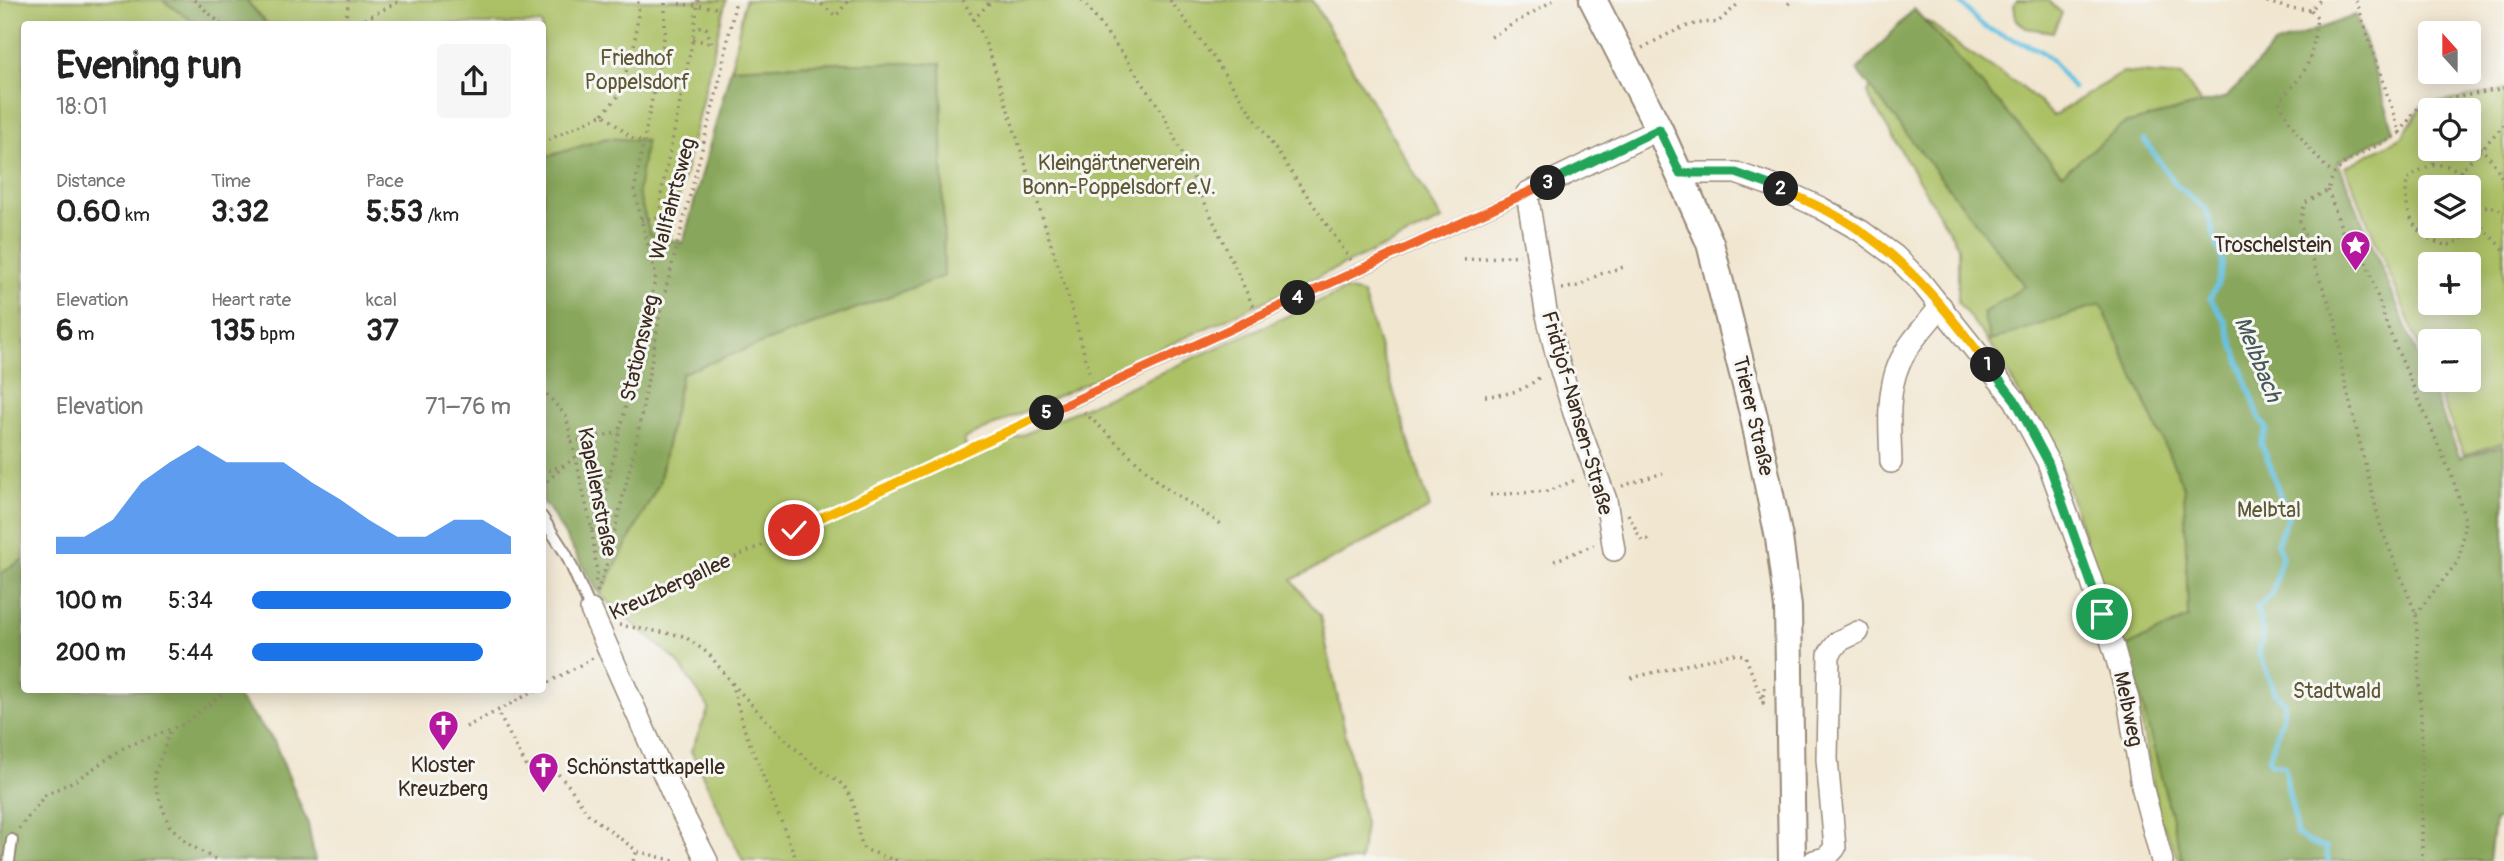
<!DOCTYPE html>
<html lang="en">
<head>
<meta charset="utf-8">
<style>
  :root { --surface:#fff; --page:#f6f6f6; --text:#222; --muted:#767676; --accent:#1a73e8 }
  body { margin:0; font-family:Pangolin,sans-serif; background:var(--page); color:var(--text); height:100vh; display:flex; flex-direction:column; font-size:26px; white-space:nowrap }
  * { box-sizing:border-box; margin:0 }
  p { font-size:23px; color:var(--muted) }
  .icon { flex:none; width:38px; height:38px; fill:none; stroke:currentColor; stroke-width:2; stroke-linecap:round; stroke-linejoin:round }
  .map { position:relative; flex:1; overflow:hidden }
  .sheet { position:absolute; left:21px; top:21px; width:525px; height:672px; display:flex; flex-direction:column; background:var(--surface); border-radius:7px; box-shadow:0 4px 18px #0003 }
  .sheet>* { flex:none }
  .needle { width:46px; rotate:339deg }
  .tools { position:absolute; left:2418px; top:21px; display:grid; gap:14px }
  .tools a { display:grid; place-items:center; width:63px; height:63px; border-radius:7px; background:var(--surface); box-shadow:0 4px 18px #0003; font-size:35px }
  .pin { position:absolute; display:grid; place-items:center; width:60px; height:60px; color:#fff; margin:-30px; border:4px solid #fff; border-radius:50%; box-shadow:0 2px 7px #0007 }
  .km { position:absolute; width:35px; height:35px; margin:-18px; border-radius:50%; background:#222; color:#fff; font-size:19px; line-height:35px; text-align:center }
  .round { display:grid; place-items:center; flex:none; width:74px; height:74px; border-radius:7px; background:var(--page) }
  .overview { display:flex; align-items:center; justify-content:space-between; height:119px; padding:0 35px }
  h1 { font-size:38px; font-weight:700; line-height:52px }
  .stats { display:grid; grid-template-columns:repeat(3,1fr); gap:10px; height:119px; padding:7px 35px }
  .stats div { display:grid; align-content:center }
  .stats b { font-size:30px; font-weight:700 }
  .stats small { font-size:19px; font-weight:400 }
  .stats p { font-size:19px }
  .chart { height:196px; padding:14px 35px }
  .chart p { display:flex; justify-content:space-between }
  .chart svg { width:100%; height:126px; margin-top:7px; fill:var(--accent); opacity:.7 }
  ul { padding:0 35px; list-style:none; font-size:23px }
  li { display:grid; grid-template-columns:112px 84px 1fr; align-items:center; height:52px }
  li i { height:18px; border-radius:9px; background:var(--accent) }
  .map>svg:first-child { display:block }
  .green { fill:#acc166; stroke:#747642; stroke-width:2; fill-rule:evenodd }
  .forest { fill:#89a75b; stroke:#62683c; stroke-width:2 }
  .lines { fill:none; stroke-linecap:round; stroke-linejoin:round }
  .stream { stroke:#65c3e3; stroke-width:5 }
  .service-casing { stroke:#968877; stroke-width:14 }
  .minor-casing { stroke:#968877; stroke-width:24 }
  .tertiary-casing { stroke:#968877; stroke-width:30 }
  .path { stroke:#968877; stroke-width:3.5; stroke-dasharray:2 5; stroke-linecap:butt }
  .service { stroke:#fff; stroke-width:10 }
  .minor { stroke:#fff; stroke-width:21 }
  .tertiary { stroke:#fff; stroke-width:26 }
  .split-1-casing { stroke:#fff; stroke-width:14 }
  .split-2-casing { stroke:#fff; stroke-width:14 }
  .split-3-casing { stroke:#fff; stroke-width:14 }
  .split-4-casing { stroke:#fff; stroke-width:14 }
  .split-5-casing { stroke:#fff; stroke-width:14 }
  .split-6-casing { stroke:#fff; stroke-width:14 }
  .split-1 { stroke:#22a559; stroke-width:9 }
  .split-2 { stroke:#f5b400; stroke-width:9 }
  .split-3 { stroke:#22a559; stroke-width:9 }
  .split-4 { stroke:#f0652b; stroke-width:9 }
  .split-5 { stroke:#f0652b; stroke-width:9 }
  .split-6 { stroke:#f5b400; stroke-width:9 }
  .labels { text-anchor:middle; dominant-baseline:central; stroke-width:6; stroke-linejoin:round; paint-order:stroke }
  .park-label { font-size:21px; fill:#5d5734; stroke:#f6f6f2 }
  .street-label { font-size:21px; fill:#3b2a1e; stroke:#f6f6f2 }
  .poi-label { font-size:21px; fill:#3b2a1e; stroke:#f6f6f2; text-anchor:end }
  .water-label { font-size:23px; font-style:italic; fill:#485859; stroke:#f6f6f2 }
</style>
</head>
<body>
<div class="map">
<svg width="2504" height="861" viewBox="0 0 2504 861">
  <rect width="100%" height="100%" fill="#f6f6f2"/>
  <filter id="ink" filterUnits="userSpaceOnUse"><feTurbulence type="fractalNoise" baseFrequency=".0143" numOctaves="2"/><feDisplacementMap in="SourceGraphic" scale="14" xChannelSelector="R" yChannelSelector="G"/><feConvolveMatrix kernelMatrix="1 2 1 2 8 2 1 2 1" color-interpolation-filters="sRGB"/></filter>
  <filter id="wash" filterUnits="userSpaceOnUse"><feTurbulence type="fractalNoise" baseFrequency=".00686" numOctaves="4" result="noise"/><feDisplacementMap in="SourceGraphic" scale="28" xChannelSelector="R" yChannelSelector="G"/><feGaussianBlur stdDeviation="1.57" result="paint"/><feColorMatrix in="noise" values="0 0 0 0 0 0 0 0 0 0 0 0 0 0 0 0 0 1.4 0 .05"/><feComposite in="paint" operator="in"/></filter>
  <g filter="url(#wash)">
    <rect width="100%" height="100%" fill="#f1e6d0"/>
    <g class="green">
      <polygon points="0,0 162,0 197,24 24,24 24,559 0,574"/>
      <polygon points="246,0 726,0 669,239 650,234 638,192 607,138 543,158 542,24 267,24"/>
      <polygon points="745,0 1312,0 1442,220 964,439 969,459 1345,290 1363,294 1430,508 1292,580 1320,616 1365,824 1360,861 743,861 691,751 709,708 677,661 600,595 659,483 682,373 944,275 941,63 837,63 731,68"/>
      <polygon points="2017,0 2047,0 2062,13 2053,32 2026,28 2016,19 2014,5"/>
      <path d="M 1919,18 C 1933,23 1940,31 1951,40 C 1985,65 2026,84 2053,116 L 2123,72 L 2182,76 L 2270,199 L 2453,861 L 2180,861 L 2160,821 L 2137,699 L 2063,473 L 1998,355 L 1958,302 L 1958,246 L 1867,94 L 1898,36 Z"/>
      <path d="M 2504,90 L 2504,442 L 2464,455 L 2433,380 L 2469,380 L 2469,341 L 2431,341 L 2431,374 L 2345,167 L 2402,137 L 2422,106 ZM 2469,110 L 2469,149 L 2431,149 L 2431,110 ZM 2469,187 L 2469,226 L 2431,226 L 2431,187 ZM 2469,264 L 2469,303 L 2431,303 L 2431,264 Z"/>
    </g>
    <g class="forest">
      <polygon points="162,0 246,0 267,24 197,24"/>
      <polygon points="1914,9 2062,174 2124,124 2227,97 2274,45 2356,15 2394,131 2338,162 2460,458 2504,445 2504,817 2494,820 2489,861 2183,861 2127,646 2188,618 2184,488 2101,304 1990,341 1983,313 2025,286 1857,70"/>
      <polygon points="837,63 941,63 944,276 682,373 659,483 600,595 548,507 543,502 543,158 607,138 646,141 638,192 650,234 683,243 731,68"/>
      <polygon points="24,559 24,690 232,690 274,741 308,824 315,861 0,861 0,574"/>
    </g>
    <g class="lines">
      <g class="stream">
        <polyline points="1959,0 1975,19 1986,28 2039,50 2050,58 2073,88"/>
        <path d="M 2144,140 L 2177,186 L 2206,209 L 2223,263 L 2217,286 L 2210,298 L 2225,321 L 2260,419 L 2267,429 L 2261,444 C 2273,466 2276,493 2289,514 L 2277,544 L 2282,556 L 2272,595 L 2257,607 L 2263,631 L 2259,653 L 2275,692 L 2284,702 L 2283,716 L 2269,758 L 2271,763 L 2284,766 C 2288,774 2286,780 2288,789 C 2290,805 2297,816 2296,833 L 2310,843 L 2326,847 L 2328,861"/>
      </g>
    </g>
  </g>
  <g filter="url(#ink)">
    <g class="lines">
      <defs>
        <g id="service">
          <polyline points="1065,405 1527,193"/>
          <polyline points="542,517 566,554 591,610"/>
          <polyline points="9,861 12,840"/>
        </g>
        <g id="minor">
          <polyline points="1680,173 1736,173 1776,187 1821,208 1861,231 1895,256 1920,281 2015,400 2048,462 2089,574 2114,649 2128,699 2142,786 2162,861"/>
          <path d="M 1891,462 C 1890,430 1886,394 1899,364 C 1908,343 1927,324 1941,306"/>
          <polyline points="1614,550 1606,500 1574,413 1557,357 1546,311 1527,193 1659,129"/>
          <polyline points="591,610 673,795 707,861"/>
          <polyline points="1814,861 1826,858 1835,848 1827,759 1829,654 1839,641 1858,632"/>
        </g>
        <polyline id="tertiary" points="1593,0 1659,129 1710,243 1754,417 1779,538 1788,607 1792,861"/>
      </defs>
      <use href="#service" class="service-casing"/>
      <use href="#minor" class="minor-casing"/>
      <use href="#tertiary" class="tertiary-casing"/>
      <g class="path">
        <polyline points="194,0 221,24"/>
        <polyline points="816,0 836,16 849,0"/>
        <polyline points="963,0 981,32 990,54 1071,306 1091,378"/>
        <polyline points="1082,0 1125,57 1163,113 1253,306"/>
        <polyline points="1170,0 1210,53 1351,260"/>
        <polyline points="2260,0 2289,8 2311,10 2320,0"/>
        <polyline points="2356,0 2400,133 2346,162 2333,175 2328,190 2305,203 2300,221 2312,260 2335,318 2343,375 2381,528 2416,614 2422,739 2422,861"/>
        <polyline points="679,4 720,8"/>
        <polyline points="1788,4 1793,0"/>
        <path d="M 2311,10 L 2317,17 C 2312,61 2310,69 2279,101 C 2292,131 2312,151 2333,175"/>
        <polyline points="973,20 992,0"/>
        <polyline points="345,22 349,0"/>
        <polyline points="345,23 355,24 402,0"/>
        <polyline points="1491,37 1554,0"/>
        <polyline points="693,39 712,44 706,28 695,26"/>
        <path d="M 1642,48 C 1665,36 1691,19 1717,23 L 1738,4"/>
        <polyline points="603,114 619,95 634,46 639,6 637,0"/>
        <polyline points="2400,133 2419,105 2504,88"/>
        <path d="M 2469,138 C 2485,151 2498,165 2504,184"/>
        <polyline points="542,143 603,114 634,140 643,141"/>
        <polyline points="2433,164 2435,149"/>
        <polyline points="2460,172 2504,125"/>
        <polyline points="2328,190 2344,236 2363,251 2387,326 2453,479 2465,520 2459,560 2416,614"/>
        <polyline points="2478,206 2494,207 2504,212"/>
        <polyline points="641,220 660,217 661,195 693,39 698,0"/>
        <path d="M 2477,222 C 2470,229 2461,242 2452,244 C 2444,247 2437,242 2430,239 C 2408,227 2404,204 2407,180 C 2445,145 2480,176 2477,222 L 2504,250"/>
        <polyline points="1464,260 1520,255"/>
        <polyline points="1562,289 1578,286 1600,274 1627,266"/>
        <polyline points="542,389 566,416 592,530 597,574 595,584"/>
        <path d="M 1485,396 C 1506,395 1528,391 1542,374"/>
        <polyline points="1084,412 1163,486 1224,526"/>
        <polyline points="571,442 620,432"/>
        <polyline points="542,473 564,465"/>
        <polyline points="542,486 566,464 575,459"/>
        <polyline points="1622,486 1663,473"/>
        <polyline points="1490,495 1549,491 1578,479"/>
        <polyline points="1628,514 1642,541 1649,539"/>
        <polyline points="592,530 606,491 656,276 634,191 665,33 665,0"/>
        <polyline points="1554,561 1594,545"/>
        <polyline points="597,592 605,570 636,443 662,304 718,87 736,0"/>
        <polyline points="614,613 1055,410"/>
        <polyline points="619,625 684,636 709,654 731,682 745,731 797,861"/>
        <polyline points="1631,678 1731,654 1745,655 1763,703 1765,683"/>
        <path d="M 732,683 C 759,713 787,743 818,768 C 828,776 841,780 848,792 C 859,809 855,831 864,849 L 897,861"/>
        <polyline points="542,686 593,658"/>
        <polyline points="536,690 497,711 531,775 547,768 558,774 569,786 589,815 637,851 674,861"/>
        <polyline points="466,727 497,711"/>
        <polyline points="170,732 154,776 159,798 169,825 187,843 218,861"/>
        <polyline points="19,829 45,795 76,780 125,747 184,724 227,690"/>
        <polyline points="633,861 637,851"/>
      </g>
      <use href="#service" class="service"/>
      <use href="#minor" class="minor"/>
      <use href="#tertiary" class="tertiary"/>
    </g>
  </g>
  <g class="lines" filter="url(#ink)">
    <defs>
      <polyline id="split-1" points="1988,365 2015,400 2048,462 2102,614"/>
      <path id="split-2" d="M 1781,189 C 1809,202 1837,214 1862,232 C 1913,267 1951,316 1988,365"/>
      <polyline id="split-3" points="1548,183 1659,129 1680,173 1736,173 1781,189"/>
      <polyline id="split-4" points="1298,298 1548,183"/>
      <polyline id="split-5" points="1047,413 1298,298"/>
      <polyline id="split-6" points="794,530 1047,413"/>
    </defs>
    <use href="#split-1" class="split-1-casing"/>
    <use href="#split-2" class="split-2-casing"/>
    <use href="#split-3" class="split-3-casing"/>
    <use href="#split-4" class="split-4-casing"/>
    <use href="#split-5" class="split-5-casing"/>
    <use href="#split-6" class="split-6-casing"/>
    <use href="#split-1" class="split-1"/>
    <use href="#split-2" class="split-2"/>
    <use href="#split-3" class="split-3"/>
    <use href="#split-4" class="split-4"/>
    <use href="#split-5" class="split-5"/>
    <use href="#split-6" class="split-6"/>
  </g>
  <defs>
    <symbol id="sight-pin" viewBox="-11 -11 22 30"><path d="M0 17L-7.5 6A9.5 9.5 0 1 1 7.5 6Z" fill="#b5179e" stroke="#f6f6f2"/><path d="M0-6L1.8-2.2L6-1.7L2.9 1.2L3.7 5.4L0 3.3L-3.7 5.4L-2.9 1.2L-6-1.7L-1.8-2.2Z" fill="#fff"/></symbol>
    <symbol id="church-pin" viewBox="-11 -11 22 30"><path d="M0 17L-7.5 6A9.5 9.5 0 1 1 7.5 6Z" fill="#b5179e" stroke="#f6f6f2"/><path d="M-1.2-6h2.4v3.5h3.3v2.4h-3.3V6h-2.4V-.1h-3.3v-2.4h3.3Z" fill="#fff"/></symbol>
  </defs>
  <g fill-rule="evenodd">
    <use href="#sight-pin" x="2338" y="228" width="35" height="47"/>
    <use href="#church-pin" x="426" y="708" width="35" height="47"/>
    <use href="#church-pin" x="526" y="750" width="35" height="47"/>
  </g>
  <g class="labels">
    <g class="park-label">
      <text x="637" y="58">Friedhof<tspan x="637" dy="24">Poppelsdorf</tspan></text>
      <text x="1119" y="163">Kleingärtnerverein<tspan x="1119" dy="24">Bonn-Poppelsdorf e.V.</tspan></text>
      <text x="2269" y="510">Melbtal</text>
      <text x="2337" y="691">Stadtwald</text>
    </g>
    <g class="street-label">
      <text transform="translate(673 199) rotate(-75)">Wallfahrtsweg</text>
      <text transform="translate(640 348) rotate(-77)">Stationsweg</text>
      <text transform="translate(1577 413) rotate(74)">Fridtjof-Nansen-Straße</text>
      <text transform="translate(1753 416) rotate(77)">Trierer Straße</text>
      <text transform="translate(597 492) rotate(79)">Kapellenstraße</text>
      <text transform="translate(670 587) rotate(-25)">Kreuzbergallee</text>
      <text transform="translate(2128 709) rotate(78)">Melbweg</text>
    </g>
    <g class="poi-label">
      <text x="2332" y="245">Troschelstein</text>
      <text x="443" y="765" text-anchor="middle">Kloster<tspan x="443" dy="24">Kreuzberg</tspan></text>
      <text x="566" y="767" text-anchor="start">Schönstattkapelle</text>
    </g>
    <g class="water-label">
      <text transform="translate(2258 359) rotate(68)">Melbbach</text>
    </g>
  </g>
</svg>
<div class="tools">
<a><svg class="needle" viewBox="-14 -14 28 28"><path d="M0-13l5 13h-10z" fill="#e53935"/><path d="M0 13l5-13h-10z" fill="#767676"/></svg></a>
<a><svg class="icon" aria-label="locate" viewBox="0 0 24 24"><circle cx="12" cy="12" r="6"/><path d="M12 2v4M12 18v4M2 12h4M18 12h4"/></svg></a>
<a><svg class="icon" aria-label="layers" viewBox="0 0 24 24"><path d="M12 4l9 5-9 5-9-5zM3 14l9 5 9-5"/></svg></a>
<a>+</a>
<a>−</a>
</div>
<div class="pin" style="left:2102px;top:614px;background:#1e9e55"><svg class="icon" aria-label="arrive" viewBox="0 0 24 24"><path d="M6 21V4h12l-3 4 3 4H6"/></svg></div>
<div class="pin" style="left:794px;top:530px;background:#d93025"><svg class="icon" aria-label="check" viewBox="0 0 24 24"><path d="M5 12l5 5 9-10"/></svg></div>
<b class="km" style="left:1988px;top:365px">1</b>
<b class="km" style="left:1781px;top:189px">2</b>
<b class="km" style="left:1548px;top:183px">3</b>
<b class="km" style="left:1298px;top:298px">4</b>
<b class="km" style="left:1047px;top:413px">5</b>
<section class="sheet">
<div class="overview"><div><h1>Evening run</h1><p>18:01</p></div><a class="round"><svg class="icon" aria-label="share" viewBox="0 0 24 24"><path d="M12 15V3M7 8l5-5 5 5M5 13v7h14v-7"/></svg></a></div>
<div class="stats">
<div><p>Distance</p><b>0.60<small> km</small></b></div>
<div><p>Time</p><b>3:32</b></div>
<div><p>Pace</p><b>5:53<small> /km</small></b></div>
</div>
<div class="stats">
<div><p>Elevation</p><b>6<small> m</small></b></div>
<div><p>Heart rate</p><b>135<small> bpm</small></b></div>
<div><p>kcal</p><b>37</b></div>
</div>
<div class="chart"><p><span>Elevation</span>71–76 m</p>
<svg viewBox="0 0 160 44" preserveAspectRatio="none"><path d="M0 44V38L10 38L20 32L30 19L40 12L50 6L60 12L70 12L80 12L90 19L100 25L110 32L120 38L130 38L140 32L150 32L160 38V44z"/></svg>
</div>
<ul>
<li><b>100 m</b>5:34<i style="width:100%"></i></li>
<li><b>200 m</b>5:44<i style="width:89%"></i></li>
</ul>
</section>
</div>
</body>
</html>
